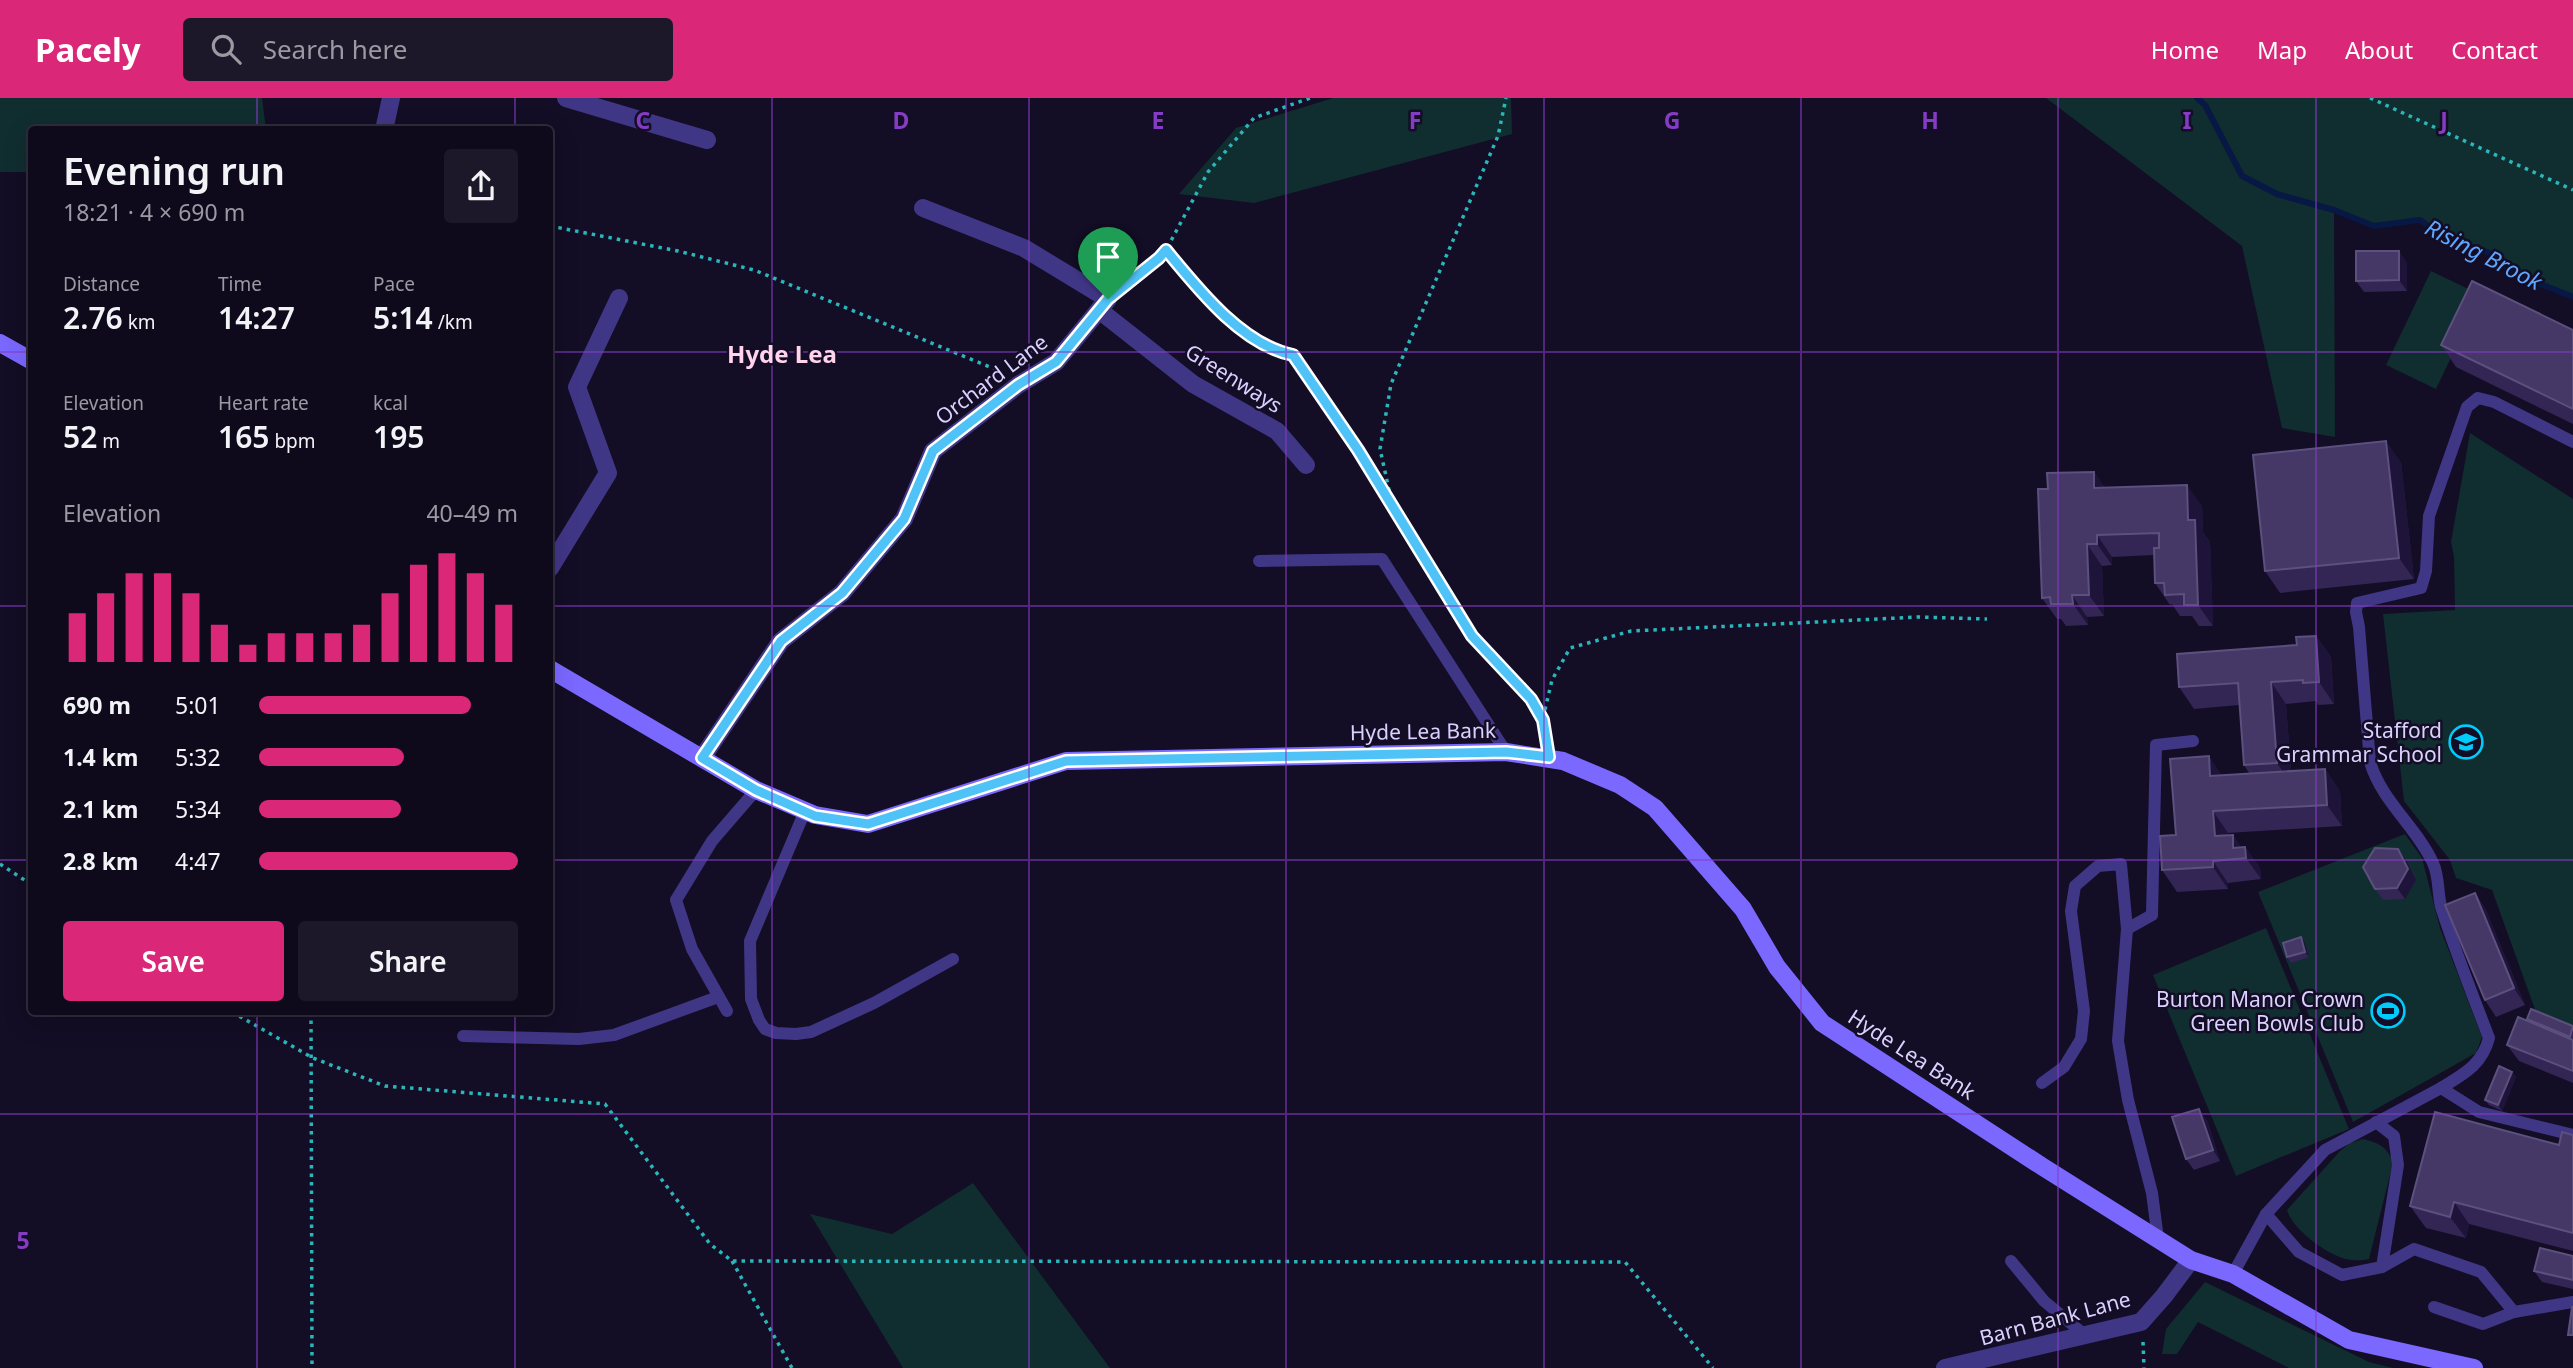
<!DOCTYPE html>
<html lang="en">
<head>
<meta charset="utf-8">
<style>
  :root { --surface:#0e0a1c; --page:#1c1829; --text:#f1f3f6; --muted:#9b9aa3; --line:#2e2b3b; --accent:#db2777 }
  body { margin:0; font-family:"Noto Sans",sans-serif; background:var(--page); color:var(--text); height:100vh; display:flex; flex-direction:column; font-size:26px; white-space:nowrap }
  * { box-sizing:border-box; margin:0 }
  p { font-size:23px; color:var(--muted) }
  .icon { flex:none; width:38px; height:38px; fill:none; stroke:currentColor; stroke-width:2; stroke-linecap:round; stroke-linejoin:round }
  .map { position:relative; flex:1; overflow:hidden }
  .side { position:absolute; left:28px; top:28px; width:525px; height:889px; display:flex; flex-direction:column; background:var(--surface); border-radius:7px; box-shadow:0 7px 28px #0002,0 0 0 2px var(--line) }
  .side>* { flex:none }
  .pin { position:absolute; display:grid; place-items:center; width:60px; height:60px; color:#fff; margin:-72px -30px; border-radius:50% 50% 50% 0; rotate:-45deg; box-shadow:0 0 7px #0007 }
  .pin .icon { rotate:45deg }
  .round { display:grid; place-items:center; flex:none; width:74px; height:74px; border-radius:7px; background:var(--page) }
  .overview { display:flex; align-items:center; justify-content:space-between; height:119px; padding:0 35px }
  h1 { font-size:38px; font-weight:600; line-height:52px }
  .stats { display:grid; grid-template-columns:repeat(3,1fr); gap:10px; height:119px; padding:7px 35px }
  .stats div { display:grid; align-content:center }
  .stats b { font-size:30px; font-weight:600 }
  .stats small { font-size:19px; font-weight:400 }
  .stats p { font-size:19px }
  .chart { height:196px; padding:14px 35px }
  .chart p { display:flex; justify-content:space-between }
  .chart svg { width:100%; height:126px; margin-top:7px; stroke:var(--accent); stroke-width:6 }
  .action { display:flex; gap:14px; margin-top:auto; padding:14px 35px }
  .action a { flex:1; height:80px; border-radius:7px; background:var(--accent); color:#fff; font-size:28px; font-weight:600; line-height:80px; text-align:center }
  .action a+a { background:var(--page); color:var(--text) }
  ul { padding:0 35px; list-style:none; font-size:23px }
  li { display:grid; grid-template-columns:112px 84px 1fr; align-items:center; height:52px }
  li i { height:18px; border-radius:9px; background:var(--accent) }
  header { display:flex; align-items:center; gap:42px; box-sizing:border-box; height:98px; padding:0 35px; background:var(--accent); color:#fff }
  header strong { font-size:33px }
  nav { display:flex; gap:38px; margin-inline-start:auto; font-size:24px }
  .search { width:490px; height:63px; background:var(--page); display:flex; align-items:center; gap:18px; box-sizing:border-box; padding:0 24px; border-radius:7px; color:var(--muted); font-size:26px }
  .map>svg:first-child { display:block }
  .green { fill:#102d2f }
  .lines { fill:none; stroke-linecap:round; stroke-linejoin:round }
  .stream { stroke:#071844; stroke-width:6 }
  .path { stroke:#29b7bb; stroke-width:3.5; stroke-dasharray:3.5 5; stroke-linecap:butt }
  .lane { stroke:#403686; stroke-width:12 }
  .street { stroke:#403686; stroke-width:18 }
  .secondary { stroke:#7a68ff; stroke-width:18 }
  .wall { fill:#332554 }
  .shaded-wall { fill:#1e1439 }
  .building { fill:#453766; stroke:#5c507e; stroke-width:2 }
  .route-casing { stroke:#fff; stroke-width:14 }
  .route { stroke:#4fc3f7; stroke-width:9 }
  .grid { fill:none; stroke:#853cc5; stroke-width:2; stroke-opacity:0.55 }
  .labels { text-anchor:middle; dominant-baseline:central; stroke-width:5; stroke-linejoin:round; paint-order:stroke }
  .street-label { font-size:21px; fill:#dbd1ff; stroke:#130d25 }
  .poi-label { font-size:21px; fill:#dbd1ff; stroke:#130d25; text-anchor:end }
  .water-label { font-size:23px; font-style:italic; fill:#5fa6ff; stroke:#130d25 }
  .quarter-label { font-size:24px; font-weight:bold; fill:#ffd3eb; stroke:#130d25 }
  .grid-label { font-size:23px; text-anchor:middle; font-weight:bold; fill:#853cc5; stroke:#130d25; stroke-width:5; stroke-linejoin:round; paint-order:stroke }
</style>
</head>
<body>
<header>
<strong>Pacely</strong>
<div class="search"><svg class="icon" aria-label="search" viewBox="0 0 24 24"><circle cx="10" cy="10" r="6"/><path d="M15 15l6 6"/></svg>Search here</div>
<nav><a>Home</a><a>Map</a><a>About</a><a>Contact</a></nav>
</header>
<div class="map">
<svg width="2573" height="1270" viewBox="0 0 2573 1270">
  <rect width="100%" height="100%" fill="#130d25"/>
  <g class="green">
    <polygon points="0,0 262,0 266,31 32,32 31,74 0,74"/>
    <polygon points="1333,0 1511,0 1512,36 1254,105 1179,96 1236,30"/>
    <polygon points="2046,0 2573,0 2573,199 2513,175 2490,155 2444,140 2420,122 2374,128 2334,112 2335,339 2282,330 2242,148"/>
    <polygon points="2431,173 2481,197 2436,291 2386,267"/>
    <polygon points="2470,335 2573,401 2573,949 2537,917 2492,792 2456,780 2450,762 2404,703 2383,516 2455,512 2454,459 2451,444"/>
    <polygon points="2405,736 2422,760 2440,830 2482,939 2476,955 2353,1024 2258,794"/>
    <polygon points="2266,830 2349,1031 2236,1078 2153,877"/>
    <path d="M 2363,1041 C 2379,1045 2388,1049 2393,1065 L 2369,1161 C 2364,1162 2358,1163 2352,1162 C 2332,1161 2292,1132 2287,1112 L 2340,1053 L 2350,1045 Z"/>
    <polygon points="973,1085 1110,1270 903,1270 810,1116 892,1136"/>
    <polygon points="2205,1184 2369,1264 2393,1270 2289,1270 2198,1224 2177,1256 2162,1256 2166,1231"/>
  </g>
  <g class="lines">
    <polyline class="stream" points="2197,0 2205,7 2242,78 2277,96 2334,112 2374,128 2420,122 2444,140 2490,155 2513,175 2573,199"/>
    <g class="path">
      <polyline points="2370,0 2573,92"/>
      <polyline points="550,128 678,153 754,172 1002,274"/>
      <path d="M 1166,152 C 1199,191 1241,247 1293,257 L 1392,406 L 1472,538 L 1531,601 L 1543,622 L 1546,641"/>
      <polyline points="1123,189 1166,152 1208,74 1254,20 1310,0"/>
      <polyline points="1391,401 1380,351 1391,286 1498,38 1506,0"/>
      <polyline points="1543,620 1552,582 1570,550 1631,533 1919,519 1987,521"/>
      <polyline points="0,766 32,787"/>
      <polyline points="232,914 313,960 385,988 605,1006 710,1146 732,1163 1625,1164 1713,1270"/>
      <polyline points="311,914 312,1270"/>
      <polyline points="732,1163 792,1270"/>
      <polyline points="2143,1244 2144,1270"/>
    </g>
    <g class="lane">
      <polyline points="1259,463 1382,461 1506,654"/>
      <polyline points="805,713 750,843 751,901 759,922 765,931 776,935 796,936 811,934 874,905 953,861"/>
      <polyline points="2127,831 2152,817 2156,647 2193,643"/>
      <polyline points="727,913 692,851 676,802 712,743 756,692"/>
      <polyline points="463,938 579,941 614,937 718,899"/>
      <polyline points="2042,985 2064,969 2081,941 2084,913 2071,813 2075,788 2098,768 2121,766 2127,831 2118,943 2128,1002 2152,1095 2158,1141"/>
      <path d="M 2441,990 C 2464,976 2482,967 2489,940 C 2473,898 2456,855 2442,812 C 2437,797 2440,780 2433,765 C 2416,728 2382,704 2370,664 L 2359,529 L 2356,514 L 2357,505 L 2421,490 L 2426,473 L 2429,418 L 2467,309 L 2478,300 L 2494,304 L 2573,344"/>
      <polyline points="2266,1116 2299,1154 2342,1177 2382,1169 2398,1067 2394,1038 2376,1024"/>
      <polyline points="2011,1163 2044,1203 2086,1238"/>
      <polyline points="2382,1169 2414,1151 2481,1174 2514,1214 2573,1204"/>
      <polyline points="2233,1176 2266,1116 2325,1052 2441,990 2479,1014 2573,1037"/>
      <polyline points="2434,1209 2483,1226 2514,1214"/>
    </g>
    <g class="street">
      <polyline points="566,0 707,42"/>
      <polyline points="384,32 391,0"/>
      <polyline points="1099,212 1193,286 1277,333 1306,367"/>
      <polyline points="550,470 608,375 577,289 619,200"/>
      <polyline points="702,660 781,543 842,495 904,421 933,353 1018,287 1056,264 1108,201 1024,150 923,110"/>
      <polyline points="1945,1270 2141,1224 2164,1198 2191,1162"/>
    </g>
    <g class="secondary">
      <polyline points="0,245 32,263"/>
      <polyline points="550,571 756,692 815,717 868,726 1066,663 1506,654 1563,663 1620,687 1655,710 1743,811 1777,869 1822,925 2043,1069 2191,1162 2233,1176 2349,1242 2474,1270"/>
    </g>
  </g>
  <g class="wall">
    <polygon points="2407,164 2407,193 2364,194 2356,183"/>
    <polygon points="2573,232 2573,326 2456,269 2441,247"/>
    <polygon points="2401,364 2414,481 2280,495 2265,473"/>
    <polygon points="2094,374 2105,390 2202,408 2203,434 2210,444 2213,528 2199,528 2192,518 2180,518 2172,506 2170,507 2155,485 2154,457 2112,459 2112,467 2102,468 2104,518 2087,519 2088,527 2066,528 2061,521 2057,521 2042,500 2048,391"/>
    <polygon points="2316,538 2331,559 2334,606 2318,607 2316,603 2286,606 2291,673 2325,671 2340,693 2342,728 2228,735 2228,737 2233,737 2241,749 2245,749 2260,770 2261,781 2228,785 2228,791 2177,794 2162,772 2176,737 2222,677 2249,675 2244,667 2239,607 2194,611 2179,589 2297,547"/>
    <polygon points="2398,751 2406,762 2416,782 2405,801 2383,802 2375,791"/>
    <polygon points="2475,795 2486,812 2525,907 2496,919 2485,902"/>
    <polygon points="2301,839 2305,845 2309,859 2291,865 2287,859"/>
    <polygon points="2527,921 2573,928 2573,985 2519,963 2507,947 2529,924"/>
    <polygon points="2512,974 2516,979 2502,1013 2489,1007 2485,1002"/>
    <polygon points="2207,1022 2220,1063 2194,1072 2186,1061"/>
    <polygon points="2573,1037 2573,1153 2469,1126 2466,1140 2426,1130 2410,1108 2559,1047"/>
    <polygon points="2573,1158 2573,1191 2542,1184 2534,1173"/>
  </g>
  <g class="shaded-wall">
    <polygon points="2399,153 2407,164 2407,193 2399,182"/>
    <polygon points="2386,343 2401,364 2414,481 2399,460"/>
    <polygon points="2094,374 2109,395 2094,390"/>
    <polygon points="2187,387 2202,408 2203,434 2210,444 2213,528 2198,507 2188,422"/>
    <polygon points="2097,437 2112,459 2112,467 2097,446"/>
    <polygon points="2087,446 2102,468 2104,518 2089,497"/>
    <polygon points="2072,497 2087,519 2088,527 2073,506"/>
    <polygon points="2316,538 2331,559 2334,606 2319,584"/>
    <polygon points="2271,584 2286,606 2292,687 2277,665"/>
    <polygon points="2209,658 2224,680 2210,678"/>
    <polygon points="2325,671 2340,693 2342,728 2327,707"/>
    <polygon points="2213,713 2228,735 2230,759 2215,738"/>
    <polygon points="2233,737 2245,755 2245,749 2260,770 2261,781 2246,760 2233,750"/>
    <polygon points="2398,751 2406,762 2416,782 2405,801 2397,790"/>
    <polygon points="2213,763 2228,785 2228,791 2213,769"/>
    <polygon points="2475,795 2486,812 2525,907 2514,890"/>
    <polygon points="2301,839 2305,845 2309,859 2305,854"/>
    <polygon points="2512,974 2516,979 2502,1013 2498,1007"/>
    <polygon points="2199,1011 2207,1022 2220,1063 2213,1052"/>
    <polygon points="2454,1104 2469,1126 2466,1140 2450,1119"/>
  </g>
  <g class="building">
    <polygon points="2356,153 2399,153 2399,182 2356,183"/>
    <polygon points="2472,183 2573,232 2573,311 2441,247"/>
    <polygon points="2386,343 2399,460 2265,473 2253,357"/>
    <polygon points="2094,374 2094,390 2187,387 2188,422 2195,422 2198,507 2184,507 2184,496 2165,497 2164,485 2155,485 2154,450 2159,450 2159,435 2097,437 2097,446 2087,446 2089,497 2072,497 2073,506 2051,506 2050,499 2042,500 2038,391 2048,391 2047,375"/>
    <polygon points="2316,538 2319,584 2303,585 2303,582 2271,584 2277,665 2244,667 2238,585 2179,589 2177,556 2297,547 2296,539"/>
    <polygon points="2209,658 2210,678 2325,671 2327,707 2213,713 2215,738 2233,737 2233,750 2245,749 2246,760 2213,763 2213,769 2162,772 2160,738 2176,737 2170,661"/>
    <polygon points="2375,750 2398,751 2408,771 2397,790 2375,791 2363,769"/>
    <polygon points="2475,795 2514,890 2485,902 2445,807"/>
    <polygon points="2301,839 2305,854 2287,859 2283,845"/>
    <polygon points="2531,911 2573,928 2570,939 2527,921"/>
    <polygon points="2518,919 2573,942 2573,973 2507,947"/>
    <polygon points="2499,968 2512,974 2498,1007 2485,1002"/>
    <polygon points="2199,1011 2213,1052 2186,1061 2172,1019"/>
    <polygon points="2435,1014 2559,1047 2562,1034 2573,1037 2573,1135 2454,1104 2450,1119 2410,1108"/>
    <polygon points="2540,1150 2573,1158 2573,1182 2534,1173"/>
    <polygon points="2572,1209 2573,1209 2573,1237 2568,1237"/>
  </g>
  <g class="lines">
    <defs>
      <path id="route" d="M 1166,152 C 1198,191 1242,247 1293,257 L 1358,352 L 1472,538 L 1531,601 L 1543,622 L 1549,659 L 1506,654 L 1066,663 L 868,726 L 815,718 L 756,692 L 702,660 L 781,543 L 842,495 L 904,421 L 933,353 L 1018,287 L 1056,264 L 1108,201 L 1159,160 Z"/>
    </defs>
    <use href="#route" class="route-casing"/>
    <use href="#route" class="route"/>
  </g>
  <path class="grid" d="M 257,0 L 257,32M 515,0 L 515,32M 772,0 L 772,1270M 1029,0 L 1029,1270M 1286,0 L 1286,1270M 1544,0 L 1544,1270M 1801,0 L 1801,1270M 2058,0 L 2058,1270M 2316,0 L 2316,1270M 0,254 L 32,254M 550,254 L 2573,254M 0,508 L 32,508M 550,508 L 2573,508M 0,762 L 32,762M 550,762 L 2573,762M 257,914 L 257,1270M 515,914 L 515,1270M 0,1016 L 2573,1016"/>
  <defs>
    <symbol id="school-ring" viewBox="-11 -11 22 22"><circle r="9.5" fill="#130d25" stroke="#00ccfc" stroke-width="1.5"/><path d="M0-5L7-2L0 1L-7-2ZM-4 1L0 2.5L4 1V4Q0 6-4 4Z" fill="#00ccfc"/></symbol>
    <symbol id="stadium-ring" viewBox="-11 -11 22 22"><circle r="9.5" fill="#130d25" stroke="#00ccfc" stroke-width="1.5"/><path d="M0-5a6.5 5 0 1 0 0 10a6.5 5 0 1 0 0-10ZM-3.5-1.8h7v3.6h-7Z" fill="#00ccfc"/></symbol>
  </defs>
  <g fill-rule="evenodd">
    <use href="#school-ring" x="2447" y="625" width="38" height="38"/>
    <use href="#stadium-ring" x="2369" y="894" width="38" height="38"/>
  </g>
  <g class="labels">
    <g class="street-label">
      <text transform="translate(1234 280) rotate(32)">Greenways</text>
      <text transform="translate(991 281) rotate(-37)">Orchard Lane</text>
      <text transform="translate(1423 633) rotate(-1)">Hyde Lea Bank</text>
      <text transform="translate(1912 956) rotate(33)">Hyde Lea Bank</text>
      <text transform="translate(2055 1220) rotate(-15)">Barn Bank Lane</text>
    </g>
    <g class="poi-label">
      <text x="2442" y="632">Stafford<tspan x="2442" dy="24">Grammar School</tspan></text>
      <text x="2364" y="901">Burton Manor Crown<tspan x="2364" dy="24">Green Bowls Club</tspan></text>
    </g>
    <g class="water-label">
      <text transform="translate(2484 156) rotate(27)">Rising Brook</text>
    </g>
    <g class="quarter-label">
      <text x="782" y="255">Hyde Lea</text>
    </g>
  </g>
  <g class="grid-label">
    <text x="643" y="31">C</text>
    <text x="901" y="31">D</text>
    <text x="1158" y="31">E</text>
    <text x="1415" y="31">F</text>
    <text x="1672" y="31">G</text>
    <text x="1930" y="31">H</text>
    <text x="2187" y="31">I</text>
    <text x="2444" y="31">J</text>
    <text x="23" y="1151">5</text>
  </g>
</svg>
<div class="pin" style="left:1108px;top:201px;background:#1e9e55"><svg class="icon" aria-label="arrive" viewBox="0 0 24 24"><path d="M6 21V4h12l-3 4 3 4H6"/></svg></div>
<section class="side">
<div class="overview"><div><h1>Evening run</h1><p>18:21 · 4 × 690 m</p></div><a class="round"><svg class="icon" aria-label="share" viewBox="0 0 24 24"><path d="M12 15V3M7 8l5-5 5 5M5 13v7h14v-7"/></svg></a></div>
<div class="stats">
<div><p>Distance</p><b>2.76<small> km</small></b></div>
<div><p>Time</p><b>14:27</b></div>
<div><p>Pace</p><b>5:14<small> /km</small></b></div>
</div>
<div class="stats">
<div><p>Elevation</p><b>52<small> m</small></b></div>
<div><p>Heart rate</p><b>165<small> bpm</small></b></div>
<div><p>kcal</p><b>195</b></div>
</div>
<div class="chart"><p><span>Elevation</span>40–49 m</p>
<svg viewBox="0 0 160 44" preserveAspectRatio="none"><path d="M5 44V27M15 44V20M25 44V13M35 44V13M45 44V20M55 44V31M65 44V38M75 44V34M85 44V34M95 44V34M105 44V31M115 44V20M125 44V10M135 44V6M145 44V13M155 44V24"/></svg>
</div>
<ul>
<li><b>690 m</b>5:01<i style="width:82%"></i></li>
<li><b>1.4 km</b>5:32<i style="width:56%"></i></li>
<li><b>2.1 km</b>5:34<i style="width:55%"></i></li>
<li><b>2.8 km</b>4:47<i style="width:100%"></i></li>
</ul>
<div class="action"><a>Save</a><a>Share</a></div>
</section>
</div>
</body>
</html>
